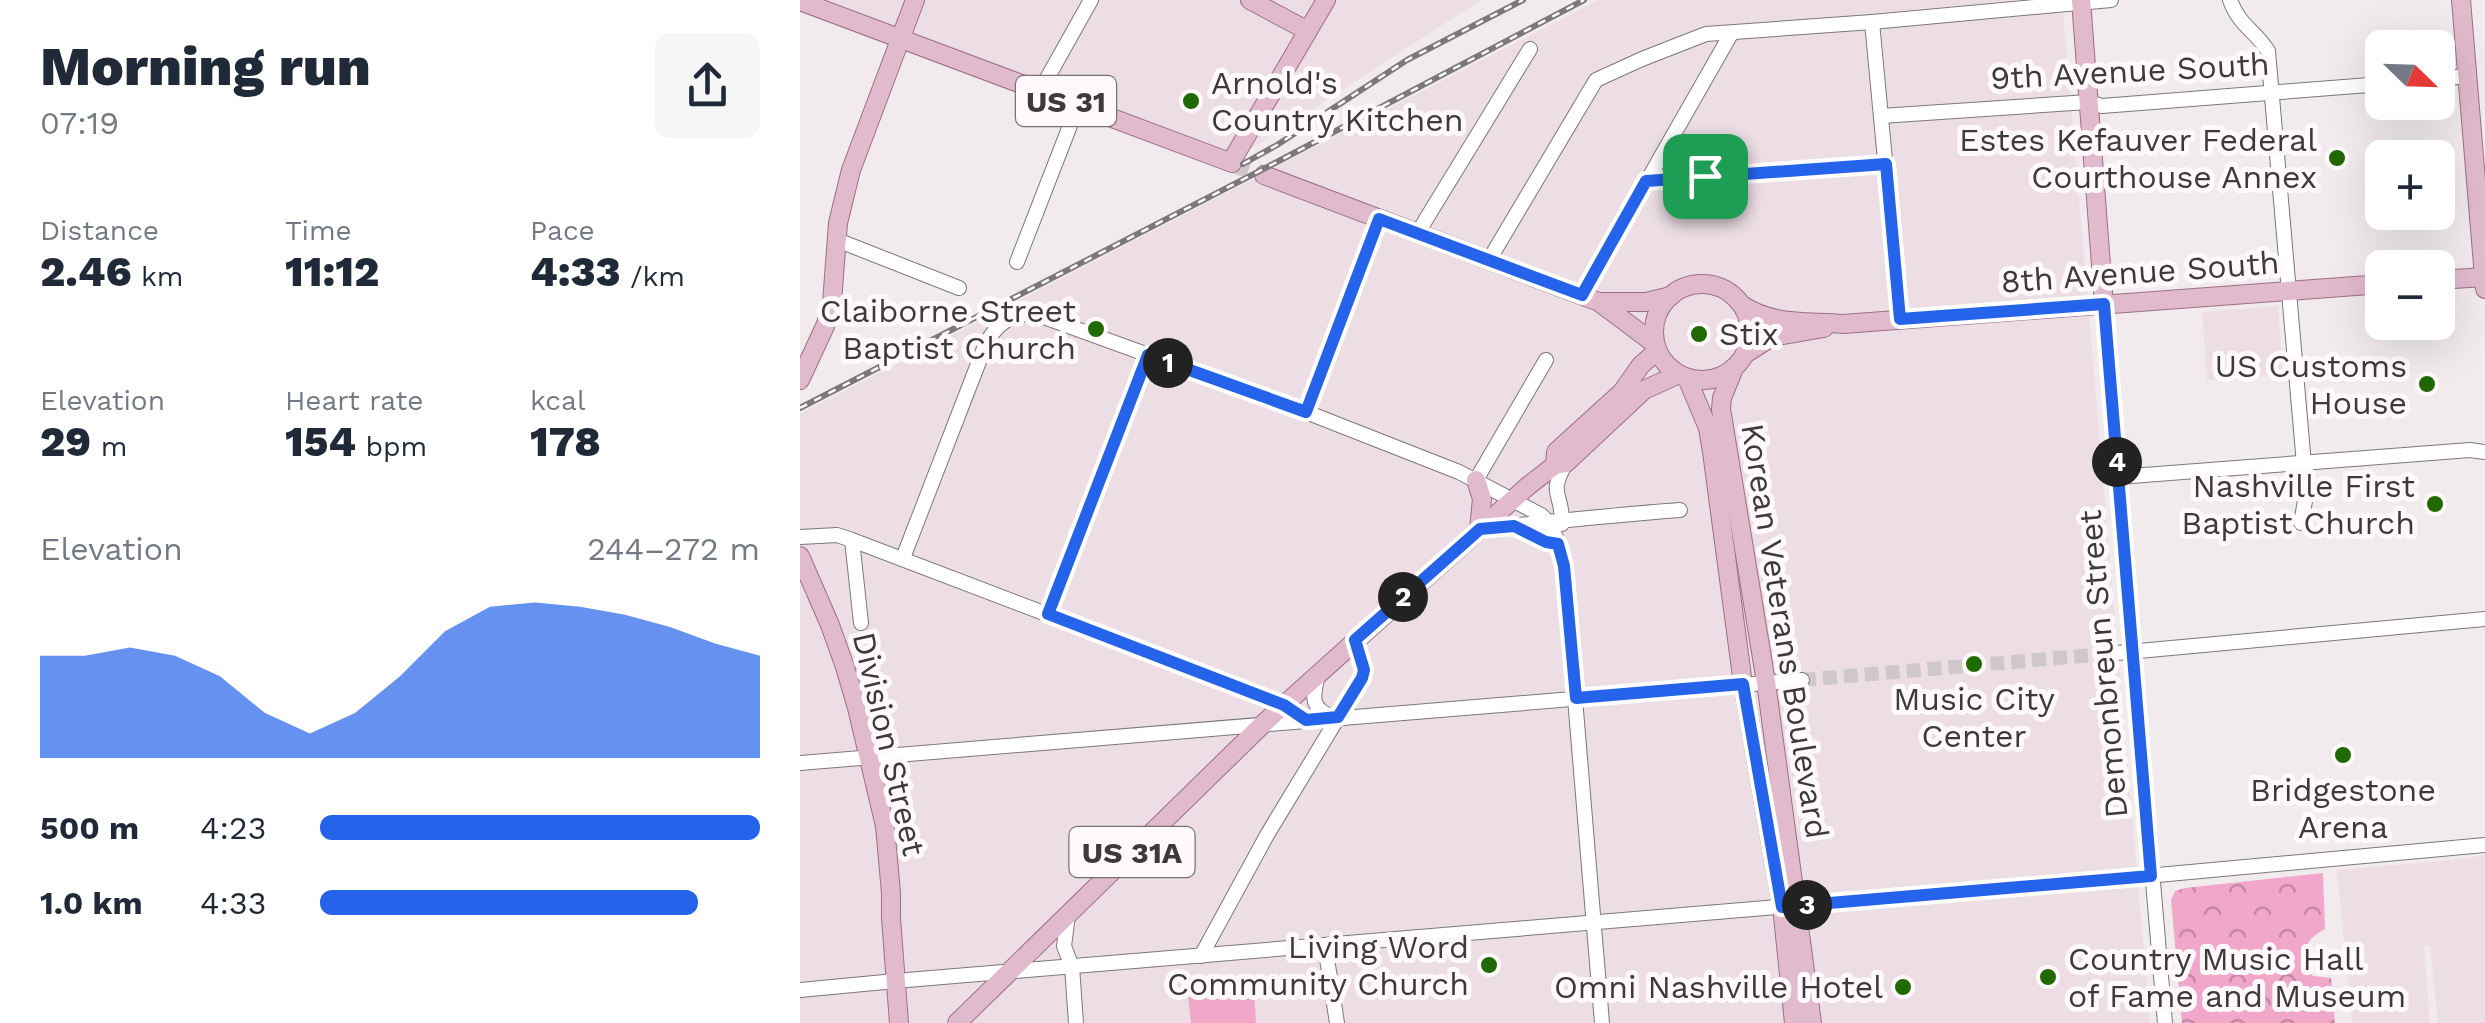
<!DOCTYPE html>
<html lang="en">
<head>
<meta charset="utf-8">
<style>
  :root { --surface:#fff; --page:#f6f6f7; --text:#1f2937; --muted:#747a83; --accent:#2563eb }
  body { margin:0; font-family:"Work Sans",sans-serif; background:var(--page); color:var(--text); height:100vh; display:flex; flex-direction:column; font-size:38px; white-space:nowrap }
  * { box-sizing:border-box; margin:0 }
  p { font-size:32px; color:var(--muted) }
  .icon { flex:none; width:55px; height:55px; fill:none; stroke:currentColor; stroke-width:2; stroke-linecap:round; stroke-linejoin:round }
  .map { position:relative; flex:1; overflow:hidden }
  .drawer { display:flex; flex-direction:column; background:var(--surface); width:800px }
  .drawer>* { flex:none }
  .needle { width:65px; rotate:113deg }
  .tools { position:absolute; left:1565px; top:30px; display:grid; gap:20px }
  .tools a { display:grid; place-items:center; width:90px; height:90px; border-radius:15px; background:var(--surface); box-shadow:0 10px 40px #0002; font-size:50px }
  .pin { position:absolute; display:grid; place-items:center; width:85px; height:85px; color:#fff; margin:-42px; border-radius:20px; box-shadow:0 5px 15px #0006 }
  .km { position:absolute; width:50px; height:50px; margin:-25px; border-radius:50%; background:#222; color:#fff; font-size:28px; line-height:50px; text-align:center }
  .round { display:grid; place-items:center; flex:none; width:105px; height:105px; border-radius:15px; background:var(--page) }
  .overview { display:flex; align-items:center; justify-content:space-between; height:170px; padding:0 40px }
  h1 { font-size:55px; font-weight:800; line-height:75px }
  .figures { display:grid; grid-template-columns:repeat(3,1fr); gap:15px; height:170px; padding:10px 40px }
  .figures div { display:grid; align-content:center }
  .figures b { font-size:42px; font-weight:800 }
  .figures small { font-size:28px; font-weight:400 }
  .figures p { font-size:28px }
  .chart { height:280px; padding:20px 40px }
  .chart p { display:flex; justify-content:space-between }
  .chart svg { width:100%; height:180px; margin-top:10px; fill:var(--accent); opacity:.7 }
  ul { padding:0 40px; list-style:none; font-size:32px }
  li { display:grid; grid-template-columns:160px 120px 1fr; align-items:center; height:75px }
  li i { height:25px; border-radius:12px; background:var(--accent) }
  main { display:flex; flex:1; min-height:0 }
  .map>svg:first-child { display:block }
  .built { fill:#eddee5 }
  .park { fill:url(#park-crowns) }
  .garden { fill:#f1a7ca }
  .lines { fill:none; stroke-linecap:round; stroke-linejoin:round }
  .minor-tunnel { stroke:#cec8ca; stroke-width:14; stroke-dasharray:14 7; stroke-linecap:butt }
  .major-tunnel { stroke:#cec8ca; stroke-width:18; stroke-dasharray:18 9; stroke-linecap:butt }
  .minor-casing { stroke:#7d777a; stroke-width:16 }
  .major-casing { stroke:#9c6f84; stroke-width:20 }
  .minor { stroke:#fff; stroke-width:14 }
  .major { stroke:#e2bacd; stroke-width:18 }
  .rail-casing { stroke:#7c7879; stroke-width:6 }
  .rail { stroke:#fff9fb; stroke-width:2.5; stroke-dasharray:8; stroke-linecap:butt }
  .route-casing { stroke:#fff; stroke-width:20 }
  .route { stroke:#2563eb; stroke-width:12 }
  .poi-dot { fill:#206903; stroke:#fff9fb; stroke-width:4 }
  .labels { text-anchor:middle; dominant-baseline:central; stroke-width:10; stroke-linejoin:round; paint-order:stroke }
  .shield { fill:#fff9fb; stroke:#777375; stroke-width:2.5 }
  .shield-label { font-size:30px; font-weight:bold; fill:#3d3a3b }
  .street-label { font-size:32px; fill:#3d3a3b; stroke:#fff9fb }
  .poi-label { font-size:32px; fill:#3d3a3b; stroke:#fff9fb; text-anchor:end }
</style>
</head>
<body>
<main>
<section class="drawer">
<div class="overview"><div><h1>Morning run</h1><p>07:19</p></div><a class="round"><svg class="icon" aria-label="share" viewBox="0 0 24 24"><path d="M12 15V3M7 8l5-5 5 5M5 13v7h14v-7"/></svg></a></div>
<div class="figures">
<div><p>Distance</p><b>2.46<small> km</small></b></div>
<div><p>Time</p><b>11:12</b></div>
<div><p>Pace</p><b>4:33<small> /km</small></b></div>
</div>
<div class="figures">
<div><p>Elevation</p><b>29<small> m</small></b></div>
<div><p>Heart rate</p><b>154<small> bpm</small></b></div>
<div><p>kcal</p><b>178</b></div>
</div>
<div class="chart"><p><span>Elevation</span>244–272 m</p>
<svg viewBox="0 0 160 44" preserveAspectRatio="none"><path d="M0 44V19L10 19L20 17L30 19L40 24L50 33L60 38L70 33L80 24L90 13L100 7L110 6L120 7L130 9L140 12L150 16L160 19V44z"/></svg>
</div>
<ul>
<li><b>500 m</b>4:23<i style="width:100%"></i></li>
<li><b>1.0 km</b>4:33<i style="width:86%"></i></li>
</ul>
</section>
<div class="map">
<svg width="1685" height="1023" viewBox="0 0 1685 1023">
  <defs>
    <pattern id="park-crowns" width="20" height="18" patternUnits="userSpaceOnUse" patternTransform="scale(2.5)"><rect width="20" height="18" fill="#f1a7ca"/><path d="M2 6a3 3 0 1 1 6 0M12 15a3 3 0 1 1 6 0" fill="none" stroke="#c489a5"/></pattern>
  </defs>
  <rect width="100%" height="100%" fill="#f2ebee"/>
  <g class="built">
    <polygon points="0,0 681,0 431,162"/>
    <polygon points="798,0 1262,0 1350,1023 0,1023 0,414"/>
    <polygon points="1478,306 1483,374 1407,380 1402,312"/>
    <polygon points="1685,855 1685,1023 1638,1023 1630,945 1624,947 1630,1023 1552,1023 1537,870 1661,859"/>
  </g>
  <path class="park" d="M 1523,873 L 1525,929 C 1510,937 1504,945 1503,963 L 1513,976 L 1531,978 L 1535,1023 L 1382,1023 L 1371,900 L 1375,891 L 1385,888 Z"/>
  <polygon class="garden" points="454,989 456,1023 391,1023 388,995"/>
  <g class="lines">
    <polyline class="minor-tunnel" points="1002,680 1306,654"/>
    <polyline class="major-tunnel" points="432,163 464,175"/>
    <defs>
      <g id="minor">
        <path d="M 1430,0 C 1440,27 1455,30 1468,51 L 1505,476 L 1505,501 L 1501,523"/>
        <polyline points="1072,22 1100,319"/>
        <polyline points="1638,79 1667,76"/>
        <polyline points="240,91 291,0"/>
        <polyline points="1081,116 1288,102 1302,106 1582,84"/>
        <polyline points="846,181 1085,164"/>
        <polyline points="617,234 730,49"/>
        <polyline points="37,240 159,288"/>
        <polyline points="689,260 796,80 842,59 906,34 1072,22 1311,0"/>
        <polyline points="217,262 278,105"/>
        <polyline points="782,295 931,34"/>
        <polyline points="1304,305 1365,1023"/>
        <polyline points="506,412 579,219"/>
        <polyline points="1318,479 1331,476 1670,450 1685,452"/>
        <polyline points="676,480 746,360"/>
        <path d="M 762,524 C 763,492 747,496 766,463"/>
        <polyline points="717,527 746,542 757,544"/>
        <path d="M 680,529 C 747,522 813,515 880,510"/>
        <polyline points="0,537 37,535 52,540 467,698 484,705 506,720"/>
        <polyline points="52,540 61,623"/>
        <path d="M 103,558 L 185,346 C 195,325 213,310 238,315 L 506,412 L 659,472 L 741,515 C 756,527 759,548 764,566 L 802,1023"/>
        <polyline points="248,614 348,355"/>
        <polyline points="1306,654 1685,619"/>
        <path d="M 518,674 C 514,695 508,706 531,717"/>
        <polyline points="0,763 1002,680"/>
        <polyline points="268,915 264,946 272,967 276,1023"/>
        <polyline points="525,946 537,1023"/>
        <polyline points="401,956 467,835 562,678 564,670 555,640"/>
        <polyline points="107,980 1336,877 1685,845"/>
        <polyline points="0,990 95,981"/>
      </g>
      <g id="major">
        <polyline points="450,0 508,31"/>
        <polyline points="1281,0 1304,305"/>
        <polyline points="1661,0 1685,289"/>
        <polyline points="0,1 432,163"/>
        <polyline points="431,162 526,0"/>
        <polyline points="464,175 799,302 855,344"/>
        <polyline points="1638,280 1685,277"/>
        <circle cx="902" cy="332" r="48"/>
        <polyline points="799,302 846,302 871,296"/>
        <path d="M 942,305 C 975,326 1005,321 1043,324 L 1582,284"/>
        <polyline points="945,354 972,337 1024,328"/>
        <polyline points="934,368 922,398 921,409 966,682 1012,1023"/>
        <polyline points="887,378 908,428 912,452 943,684 982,907 994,1023"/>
        <polyline points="0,380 26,324 32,303 38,223 51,170 115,0"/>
        <polyline points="755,465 756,452 822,392 841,365 857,351"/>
        <polyline points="676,480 682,499 679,529"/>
        <polyline points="0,556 30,625 45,667 57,708 85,826 91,893 91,918 99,1023"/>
        <polyline points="157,1023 463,724 728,486 755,465 766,463 844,390 879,374"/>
      </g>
    </defs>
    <use href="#minor" class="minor-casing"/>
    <use href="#major" class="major-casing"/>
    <use href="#minor" class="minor"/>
    <use href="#major" class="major"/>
    <defs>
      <g id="rail">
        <polyline points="443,164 477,145 607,60 723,0"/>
        <polyline points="0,408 475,163 784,0"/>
      </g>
    </defs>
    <use href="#rail" class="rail-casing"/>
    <use href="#rail" class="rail"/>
  </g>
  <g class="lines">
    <defs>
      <polygon id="route" points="1086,164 1100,319 1304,304 1351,876 982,907 943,684 776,698 764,566 758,544 746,542 714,526 680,529 555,640 564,670 562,678 538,717 506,720 484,705 248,614 348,355 506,412 579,219 782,295 846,181"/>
    </defs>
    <use href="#route" class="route-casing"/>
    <use href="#route" class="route"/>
  </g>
  <g class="poi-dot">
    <circle cx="391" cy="101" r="10"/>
    <circle cx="1537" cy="158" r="10"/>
    <circle cx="296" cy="329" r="10"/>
    <circle cx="899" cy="334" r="10"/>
    <circle cx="1627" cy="384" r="10"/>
    <circle cx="1635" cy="504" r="10"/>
    <circle cx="1174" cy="664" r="10"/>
    <circle cx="1543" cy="755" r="10"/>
    <circle cx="689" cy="965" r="10"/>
    <circle cx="1248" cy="977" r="10"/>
    <circle cx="1103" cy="987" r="10"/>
  </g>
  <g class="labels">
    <g class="shield">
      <rect x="216" y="76" width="100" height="50" rx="8"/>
      <rect x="269.5" y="827" width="125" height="50" rx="8"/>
    </g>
    <g class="shield-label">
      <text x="266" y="101">US 31</text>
      <text x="332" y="852">US 31A</text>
    </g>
    <g class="street-label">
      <text transform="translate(1330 71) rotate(-3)">9th Avenue South</text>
      <text transform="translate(1340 272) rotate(-4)">8th Avenue South</text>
      <text transform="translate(985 631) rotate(81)">Korean Veterans Boulevard</text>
      <text transform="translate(1303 664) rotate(-95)">Demonbreun Street</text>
      <text transform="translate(89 744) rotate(77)">Division Street</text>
    </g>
    <g class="poi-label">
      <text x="411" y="83" text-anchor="start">Arnold's<tspan x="411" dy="37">Country Kitchen</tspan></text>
      <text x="1517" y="140">Estes Kefauver Federal<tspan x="1517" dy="37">Courthouse Annex</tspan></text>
      <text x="276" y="311">Claiborne Street<tspan x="276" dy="37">Baptist Church</tspan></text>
      <text x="919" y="334" text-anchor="start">Stix</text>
      <text x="1607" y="366">US Customs<tspan x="1607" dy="37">House</tspan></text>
      <text x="1615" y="486">Nashville First<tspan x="1615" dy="37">Baptist Church</tspan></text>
      <text x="1174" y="699" text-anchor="middle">Music City<tspan x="1174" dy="37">Center</tspan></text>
      <text x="1543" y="790" text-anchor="middle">Bridgestone<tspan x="1543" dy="37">Arena</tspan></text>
      <text x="669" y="947">Living Word<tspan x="669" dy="37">Community Church</tspan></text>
      <text x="1268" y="959" text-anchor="start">Country Music Hall<tspan x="1268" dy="37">of Fame and Museum</tspan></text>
      <text x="1083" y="987">Omni Nashville Hotel</text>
    </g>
  </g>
</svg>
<div class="tools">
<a><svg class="needle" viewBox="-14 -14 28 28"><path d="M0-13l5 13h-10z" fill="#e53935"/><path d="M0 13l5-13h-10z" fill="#747a83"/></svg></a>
<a>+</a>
<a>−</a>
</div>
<div class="pin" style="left:905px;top:176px;background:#1e9e55"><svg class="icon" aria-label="arrive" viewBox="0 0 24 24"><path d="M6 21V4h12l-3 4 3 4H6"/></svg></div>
<b class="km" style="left:368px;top:363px">1</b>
<b class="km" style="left:603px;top:597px">2</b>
<b class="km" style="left:1007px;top:905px">3</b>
<b class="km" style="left:1317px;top:462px">4</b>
</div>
</main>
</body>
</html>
